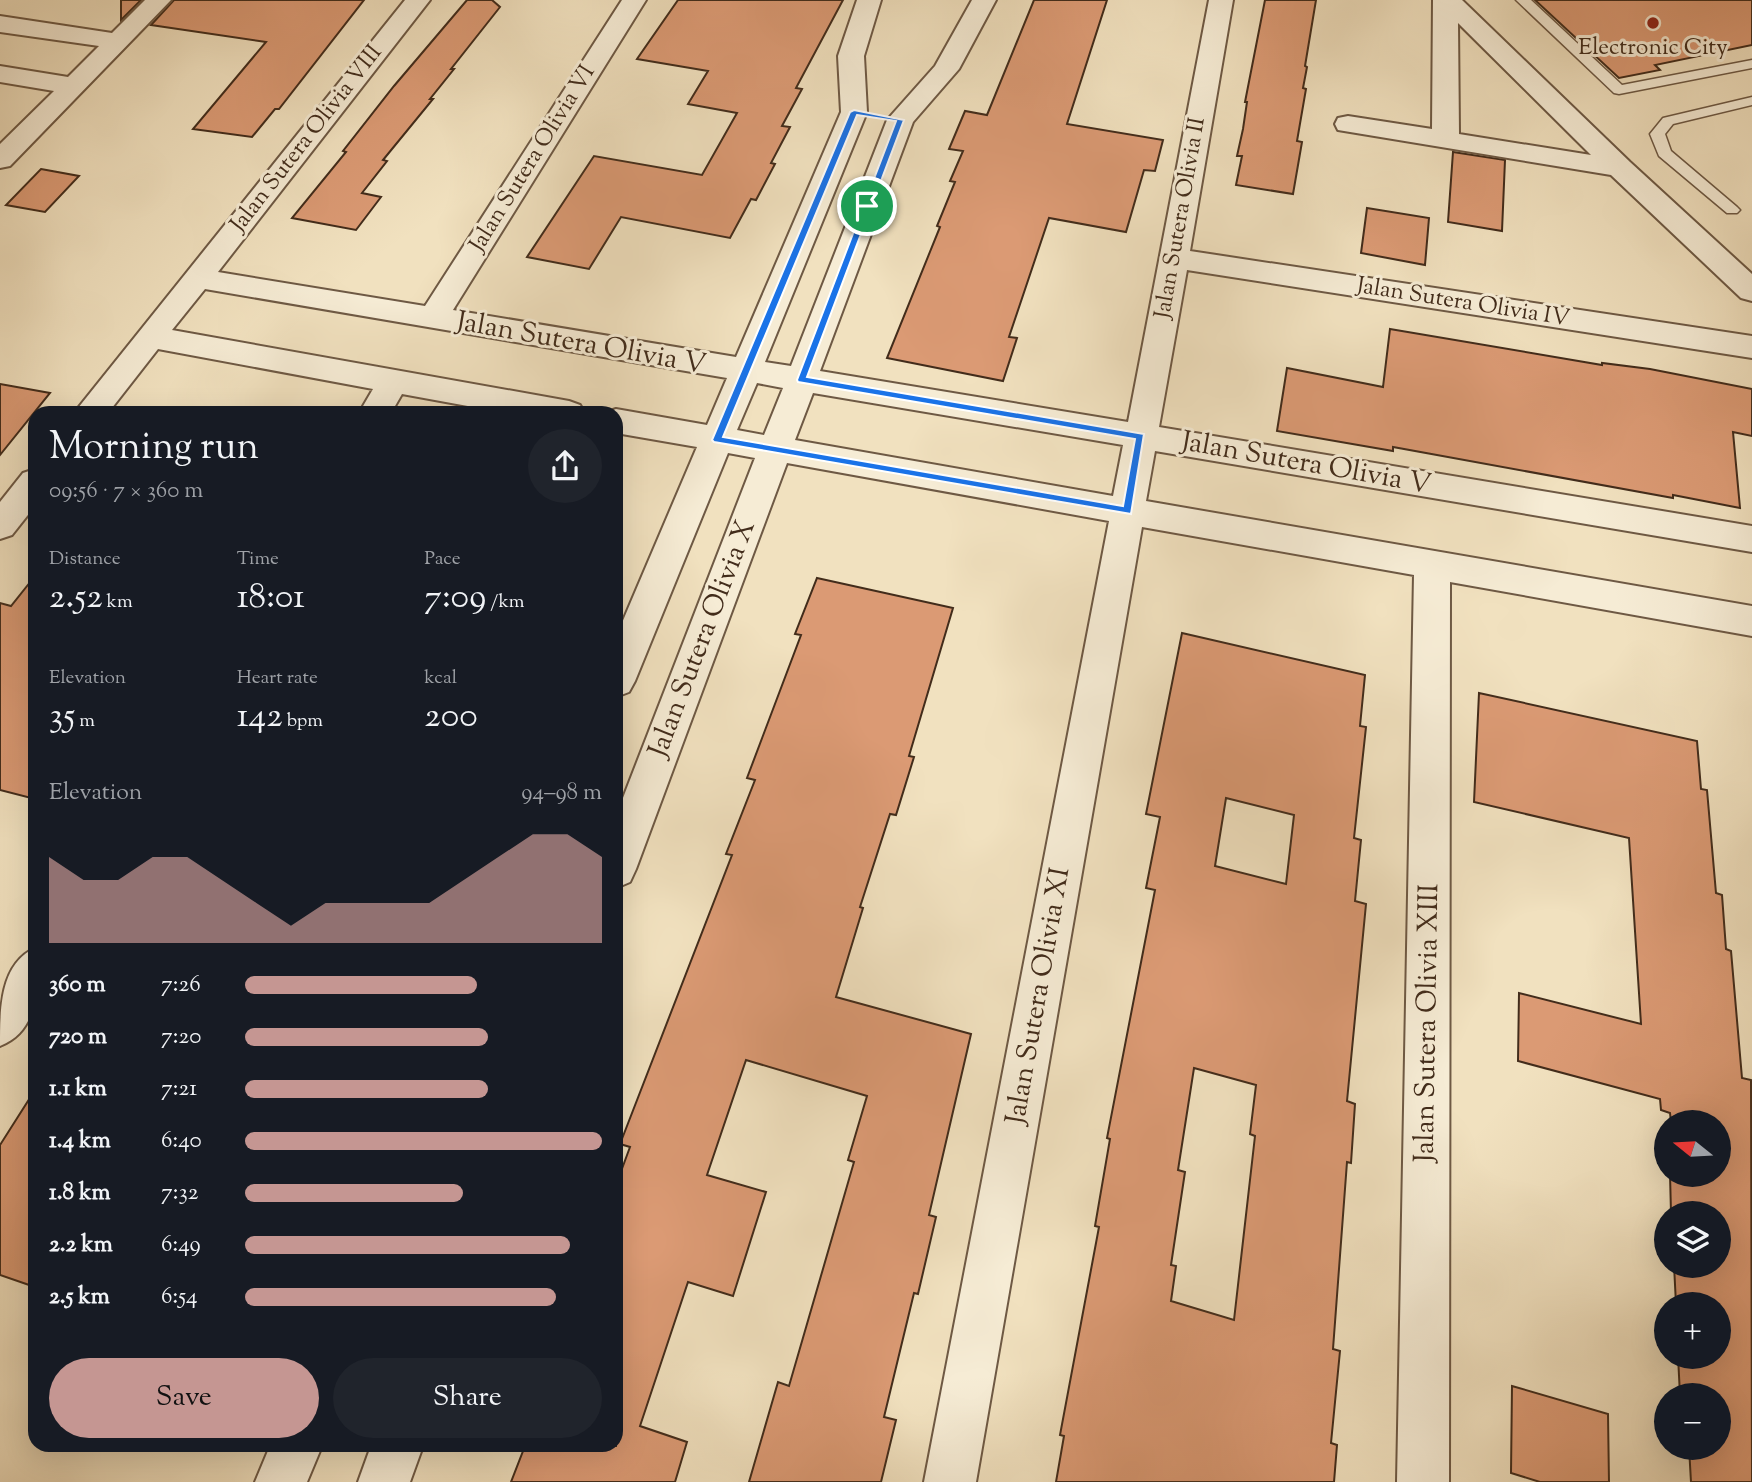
<!DOCTYPE html>
<html lang="en">
<head>
<meta charset="utf-8">
<style>
  :root { --surface:#171b24; --page:#20242c; --text:#f1f3f6; --muted:#9ea1a6; --accent:#c59692 }
  body { margin:0; font-family:"Sorts Mill Goudy",serif; background:var(--page); color:var(--text); height:100vh; display:flex; flex-direction:column; font-size:26px; white-space:nowrap }
  * { box-sizing:border-box; margin:0 }
  p { font-size:23px; color:var(--muted) }
  .icon { flex:none; width:38px; height:38px; fill:none; stroke:currentColor; stroke-width:2; stroke-linecap:round; stroke-linejoin:round }
  .map { position:relative; flex:1; overflow:hidden }
  .side { position:absolute; left:28px; top:406px; width:595px; height:1046px; display:flex; flex-direction:column; background:var(--surface); border-radius:21px; box-shadow:0 7px 28px #0002 }
  .side>* { flex:none }
  .needle { width:46px; rotate:288deg }
  .buttons { position:absolute; left:1654px; top:1110px; display:grid; gap:14px }
  .buttons a { display:grid; place-items:center; width:77px; height:77px; border-radius:50%; background:var(--surface); box-shadow:0 7px 28px #0002; font-size:35px }
  .pin { position:absolute; display:grid; place-items:center; width:60px; height:60px; color:#fff; margin:-30px; border:4px solid #fff; border-radius:50%; box-shadow:0 2px 7px #0007 }
  .round { display:grid; place-items:center; flex:none; width:74px; height:74px; border-radius:37px; background:var(--page) }
  .summary { display:flex; align-items:center; justify-content:space-between; height:119px; padding:0 21px }
  h1 { font-size:38px; font-weight:600; line-height:52px }
  .stats { display:grid; grid-template-columns:repeat(3,1fr); gap:10px; height:119px; padding:7px 21px }
  .stats div { display:grid; align-content:center }
  .stats b { font-size:35px; font-weight:600 }
  .stats small { font-size:19px; font-weight:400 }
  .stats p { font-size:19px }
  .chart { height:196px; padding:14px 21px }
  .chart p { display:flex; justify-content:space-between }
  .chart svg { width:100%; height:126px; margin-top:7px; fill:var(--accent); opacity:.7 }
  .primary-button { display:flex; gap:14px; margin-top:auto; padding:14px 21px }
  .primary-button a { flex:1; height:80px; border-radius:42px; background:var(--accent); color:#111; font-size:28px; font-weight:600; line-height:80px; text-align:center }
  .primary-button a+a { background:var(--page); color:var(--text) }
  ul { padding:0 21px; list-style:none; font-size:23px }
  li { display:grid; grid-template-columns:112px 84px 1fr; align-items:center; height:52px }
  li i { height:18px; border-radius:9px; background:var(--accent) }
  .map>svg:first-child { display:block }
  .building { fill:#db9a74; stroke:#422c1b; stroke-width:2; fill-rule:evenodd }
  .lines { fill:none; stroke-linecap:round; stroke-linejoin:round }
  .lane-casing { stroke:#6e5944; stroke-width:3 }
  .street-casing { stroke:#6e5944; stroke-width:4 }
  .lane { fill:#f6ecd5; fill-rule:evenodd }
  .street { fill:#f6ecd5; fill-rule:evenodd }
  .route { fill:#1a73e8; stroke:#fff; stroke-width:2; fill-rule:evenodd }
  .poi-dot { fill:#8f2418; stroke:#f6ecd5; stroke-width:2.5 }
  .labels { text-anchor:middle; dominant-baseline:central; stroke-width:6; stroke-linejoin:round; paint-order:stroke }
  .far-poi-label { font-size:23px; fill:#422c1b; stroke:#f6ecd5 }
  .far-street-label { font-size:23px; fill:#422c1b; stroke:#f6ecd5 }
  .street-label { font-size:28px; fill:#422c1b; stroke:#f6ecd5 }
</style>
</head>
<body>
<div class="map">
<svg width="1752" height="1482" viewBox="0 0 1752 1482">
  <rect width="100%" height="100%" fill="#f1e1bf"/>
  <filter id="stains"><feTurbulence type="fractalNoise" baseFrequency=".00286" numOctaves="4"/><feColorMatrix values="0 0 0 0 .2 0 0 0 0 .09 0 0 0 0 .02 0 0 0 .5 -.17"/></filter>
  <radialGradient id="worn" r=".72"><stop offset=".6" stop-color="#630" stop-opacity="0"/><stop offset="1" stop-color="#630" stop-opacity=".3"/></radialGradient>
  <g class="building">
    <polygon points="121,0 141,0 121,20"/>
    <polygon points="174,0 364,0 279,109 275,109 252,137 193,129 266,42 151,25"/>
    <polygon points="467,0 492,0 500,7 451,69 454,69 430,99 433,99 383,160 387,161 362,193 381,197 356,230 292,218 346,152 343,151 394,86"/>
    <polygon points="678,0 843,0 796,88 802,89 782,126 790,127 771,163 775,164 756,200 751,199 730,238 621,217 589,269 527,257 594,156 702,175 737,113 688,104 708,71 637,59"/>
    <polygon points="1034,0 1107,0 1067,124 1163,140 1155,171 1144,170 1126,232 1049,218 1009,337 1017,338 1003,381 887,358 940,227 937,226 955,182 950,181 963,151 949,149 965,111 987,115"/>
    <polygon points="1265,0 1316,0 1305,66 1307,67 1303,88 1306,89 1297,141 1302,142 1293,194 1236,185 1242,156 1237,156 1243,129 1247,102 1245,102"/>
    <polygon points="1535,0 1752,0 1752,45 1655,65 1660,70 1619,78"/>
    <polygon points="1453,152 1505,160 1502,231 1448,222"/>
    <polygon points="41,169 79,176 45,212 6,205"/>
    <polygon points="1367,208 1429,218 1425,265 1361,253"/>
    <polygon points="1390,329 1602,365 1602,363 1650,369 1752,389 1752,436 1733,432 1740,508 1673,495 1673,498 1393,447 1393,451 1277,431 1287,368 1383,387"/>
    <polygon points="0,384 50,393 0,455"/>
    <polygon points="35,576 35,799 0,790 0,603 11,606"/>
    <polygon points="817,578 953,608 909,756 914,757 896,815 890,814 860,907 863,908 836,997 971,1034 929,1215 936,1217 918,1294 914,1293 884,1417 896,1420 881,1482 749,1482 778,1382 789,1386 854,1162 848,1160 867,1096 746,1060 707,1175 766,1192 733,1296 688,1282 640,1426 687,1442 675,1482 511,1482 525,1446 616,1446 616,1185 630,1147 620,1144 732,855 726,854 755,780 747,778 801,635 795,634"/>
    <path d="M 1182,633 L 1365,675 L 1360,726 L 1366,727 L 1354,838 L 1361,840 L 1355,901 L 1366,904 L 1347,1101 L 1355,1104 L 1351,1163 L 1347,1162 L 1333,1349 L 1340,1351 L 1331,1443 L 1337,1445 L 1334,1482 L 1056,1482 L 1064,1436 L 1060,1435 L 1099,1227 L 1095,1226 L 1110,1139 L 1107,1138 L 1155,890 L 1146,888 L 1160,817 L 1146,814 ZM 1226,798 L 1294,815 L 1286,884 L 1215,866 ZM 1194,1068 L 1256,1085 L 1250,1134 L 1255,1136 L 1234,1320 L 1171,1301 L 1176,1266 L 1171,1265 L 1185,1172 L 1178,1170 Z"/>
    <polygon points="1479,693 1697,741 1701,789 1707,790 1716,893 1722,895 1726,949 1731,951 1742,1078 1751,1080 1752,1482 1691,1482 1689,1447 1718,1447 1718,1395 1680,1395 1678,1356 1718,1356 1718,1304 1676,1304 1674,1265 1718,1265 1718,1213 1671,1213 1670,1174 1718,1174 1718,1122 1671,1122 1670,1113 1661,1110 1660,1099 1518,1061 1519,993 1641,1024 1629,838 1474,802"/>
    <polygon points="35,1090 35,1287 0,1275 0,1145"/>
    <polygon points="1512,1386 1608,1414 1609,1482 1540,1482 1511,1473"/>
  </g>
  <g class="lines">
    <defs>
      <g id="lane">
        <polygon points="1516,0 1531,0 1622,85 1752,60 1752,68 1619,94 1614,93"/>
        <polygon points="1752,97 1752,105 1673,124 1665,134 1671,151 1737,207 1740,210 1737,213 1727,213 1659,156 1650,134 1663,118"/>
      </g>
      <g id="street">
        <polygon points="145,0 171,0 10,166 0,168 0,144 54,91 0,82 0,66 68,77 99,46 0,32 0,16 112,33"/>
        <path d="M 405,0 L 430,0 L 218,272 L 425,306 L 622,0 L 646,0 L 453,310 L 736,357 L 841,112 L 838,56 L 857,0 L 881,0 L 864,56 L 867,112 L 765,362 L 791,366 L 887,120 L 935,66 L 972,0 L 996,0 L 959,69 L 913,122 L 820,371 L 1128,422 L 1209,0 L 1233,0 L 1190,251 L 1752,336 L 1752,358 L 1187,270 L 1159,427 L 1752,526 L 1752,552 L 1155,451 L 1146,501 L 1752,606 L 1752,636 L 1450,582 L 1449,1482 L 1397,1482 L 1414,575 L 1142,527 L 976,1482 L 924,1482 L 1109,521 L 787,463 L 636,869 L 630,882 L 616,888 L 616,816 L 755,458 L 728,453 L 635,681 L 629,692 L 616,697 L 616,637 L 697,447 L 616,433 L 616,413 L 604,413 L 616,409 L 707,425 L 727,378 L 205,289 L 172,330 L 569,401 L 580,405 L 585,413 L 506,413 L 402,394 L 391,413 L 359,413 L 373,389 L 158,349 L 108,413 L 74,413 ZM 757,383 L 783,388 L 764,435 L 737,430 ZM 813,393 L 1123,445 L 1113,496 L 795,440 Z"/>
        <path d="M 1433,0 L 1462,0 L 1630,162 L 1752,274 L 1752,301 L 1741,298 L 1611,175 L 1338,130 L 1335,124 L 1338,118 L 1348,116 L 1432,129 ZM 1458,23 L 1591,155 L 1459,134 Z"/>
        <polygon points="35,469 35,506 12,535 0,539 0,502 23,473"/>
        <path d="M 35,948 C 35,986 42,1029 0,1046 C 0,1009 0,964 35,948 Z"/>
        <polygon points="270,1446 322,1446 307,1482 255,1482"/>
        <polygon points="371,1446 423,1446 410,1482 358,1482"/>
      </g>
    </defs>
    <use href="#lane" class="lane-casing"/>
    <use href="#street" class="street-casing"/>
    <use href="#lane" class="lane"/>
    <use href="#street" class="street"/>
  </g>
  <path class="route" d="M 854,110 L 904,120 L 807,377 L 1144,434 L 1131,514 L 714,442 L 712,440 L 850,112 ZM 857,115 L 896,121 L 797,380 L 798,382 L 1135,439 L 1123,506 L 723,437 Z"/>
  <circle class="poi-dot" cx="1653" cy="23" r="7"/>
  <g class="labels">
    <g class="far-poi-label">
      <text x="1653" y="48">Electronic City</text>
    </g>
    <g class="far-street-label">
      <text transform="translate(307 139) rotate(-52)">Jalan Sutera Olivia VIII</text>
      <text transform="translate(533 159) rotate(-58)">Jalan Sutera Olivia VI</text>
      <text transform="translate(1181 218) rotate(-80)">Jalan Sutera Olivia II</text>
      <text transform="translate(1463 303) rotate(9)">Jalan Sutera Olivia IV</text>
    </g>
    <g class="street-label">
      <text transform="translate(581 344) rotate(10)">Jalan Sutera Olivia V</text>
      <text transform="translate(1306 464) rotate(10)">Jalan Sutera Olivia V</text>
      <text transform="translate(703 639) rotate(-69)">Jalan Sutera Olivia X</text>
      <text transform="translate(1039 996) rotate(-80)">Jalan Sutera Olivia XI</text>
      <text transform="translate(1428 1023) rotate(-89)">Jalan Sutera Olivia XIII</text>
    </g>
  </g>
  <rect width="100%" height="100%" filter="url(#stains)"/>
  <rect width="100%" height="100%" fill="url(#worn)"/>
</svg>
<div class="buttons">
<a><svg class="needle" viewBox="-14 -14 28 28"><path d="M0-13l5 13h-10z" fill="#e53935"/><path d="M0 13l5-13h-10z" fill="#9ea1a6"/></svg></a>
<a><svg class="icon" aria-label="layers" viewBox="0 0 24 24"><path d="M12 4l9 5-9 5-9-5zM3 14l9 5 9-5"/></svg></a>
<a>+</a>
<a>−</a>
</div>
<div class="pin" style="left:867px;top:206px;background:#1e9e55"><svg class="icon" aria-label="arrive" viewBox="0 0 24 24"><path d="M6 21V4h12l-3 4 3 4H6"/></svg></div>
<section class="side">
<div class="summary"><div><h1>Morning run</h1><p>09:56 · 7 × 360 m</p></div><a class="round"><svg class="icon" aria-label="share" viewBox="0 0 24 24"><path d="M12 15V3M7 8l5-5 5 5M5 13v7h14v-7"/></svg></a></div>
<div class="stats">
<div><p>Distance</p><b>2.52<small> km</small></b></div>
<div><p>Time</p><b>18:01</b></div>
<div><p>Pace</p><b>7:09<small> /km</small></b></div>
</div>
<div class="stats">
<div><p>Elevation</p><b>35<small> m</small></b></div>
<div><p>Heart rate</p><b>142<small> bpm</small></b></div>
<div><p>kcal</p><b>200</b></div>
</div>
<div class="chart"><p><span>Elevation</span>94–98 m</p>
<svg viewBox="0 0 160 44" preserveAspectRatio="none"><path d="M0 44V14L10 22L20 22L30 14L40 14L50 22L60 30L70 38L80 30L90 30L100 30L110 30L120 22L130 14L140 6L150 6L160 14V44z"/></svg>
</div>
<ul>
<li><b>360 m</b>7:26<i style="width:65%"></i></li>
<li><b>720 m</b>7:20<i style="width:68%"></i></li>
<li><b>1.1 km</b>7:21<i style="width:68%"></i></li>
<li><b>1.4 km</b>6:40<i style="width:100%"></i></li>
<li><b>1.8 km</b>7:32<i style="width:61%"></i></li>
<li><b>2.2 km</b>6:49<i style="width:91%"></i></li>
<li><b>2.5 km</b>6:54<i style="width:87%"></i></li>
</ul>
<div class="primary-button"><a>Save</a><a>Share</a></div>
</section>
</div>
</body>
</html>
